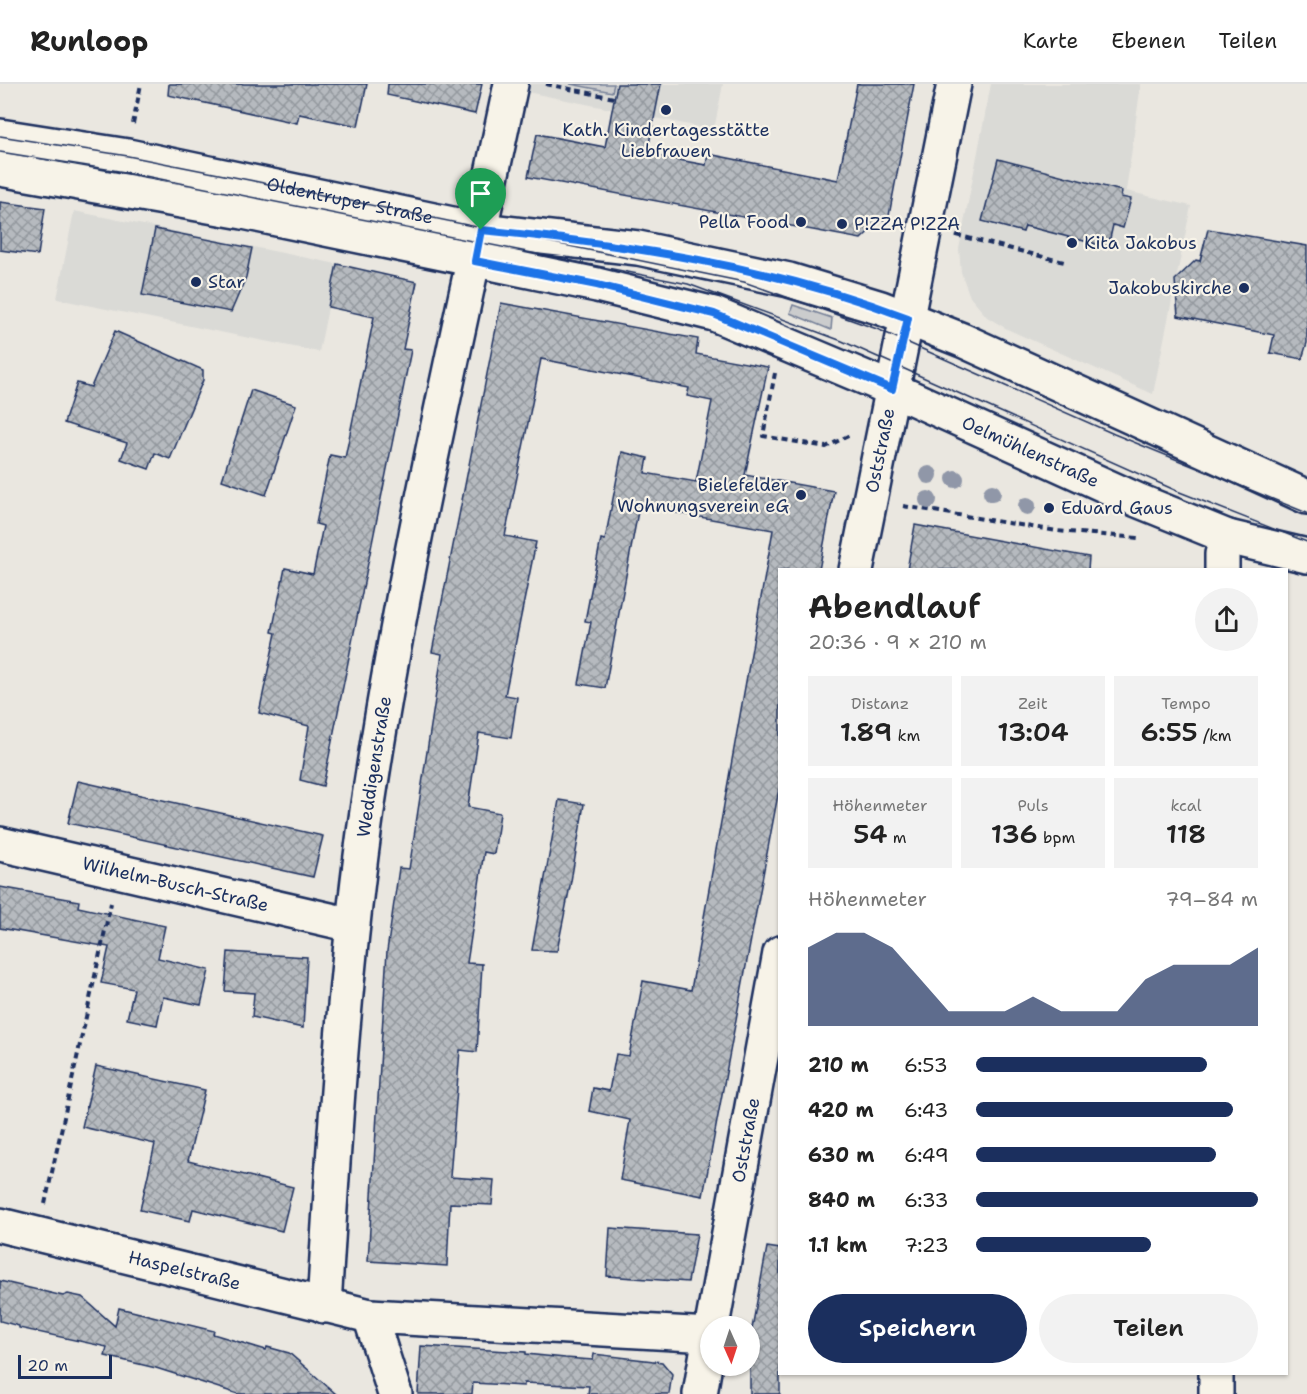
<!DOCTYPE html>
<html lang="de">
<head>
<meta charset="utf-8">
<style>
  :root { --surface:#fff; --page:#f2f2f2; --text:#222; --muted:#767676; --line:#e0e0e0; --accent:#1b2f5e }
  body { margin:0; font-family:"Shantell Sans",sans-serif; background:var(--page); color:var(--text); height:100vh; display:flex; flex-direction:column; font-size:22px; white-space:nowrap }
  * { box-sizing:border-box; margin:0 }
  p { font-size:20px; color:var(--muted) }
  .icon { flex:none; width:33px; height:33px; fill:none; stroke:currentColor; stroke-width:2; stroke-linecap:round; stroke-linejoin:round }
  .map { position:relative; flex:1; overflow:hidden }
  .side { position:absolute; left:778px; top:484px; width:510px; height:807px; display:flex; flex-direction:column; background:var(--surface); border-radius:0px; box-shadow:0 2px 4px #0004 }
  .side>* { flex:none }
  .needle { width:39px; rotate:177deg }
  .fabs { position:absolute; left:700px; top:1232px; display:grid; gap:12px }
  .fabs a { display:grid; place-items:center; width:60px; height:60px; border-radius:50%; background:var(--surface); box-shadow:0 2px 4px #0004; font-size:30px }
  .scale { position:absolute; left:18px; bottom:15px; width:94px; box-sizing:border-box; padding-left:6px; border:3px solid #1b2f5e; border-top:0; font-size:16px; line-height:21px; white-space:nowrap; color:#1b2f5e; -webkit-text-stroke:4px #f7f3e8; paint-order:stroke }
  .pin { position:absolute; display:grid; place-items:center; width:51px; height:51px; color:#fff; margin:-62px -26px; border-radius:50% 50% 50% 0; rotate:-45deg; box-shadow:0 0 6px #0007 }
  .pin .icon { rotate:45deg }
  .round { display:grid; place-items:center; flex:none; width:63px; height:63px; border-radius:32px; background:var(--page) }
  .head { display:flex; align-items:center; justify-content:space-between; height:102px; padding:0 30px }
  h1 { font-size:33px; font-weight:600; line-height:45px }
  .figures { display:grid; grid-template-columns:repeat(3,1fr); gap:9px; height:102px; padding:6px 30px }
  .figures div { display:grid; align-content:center; border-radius:0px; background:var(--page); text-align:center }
  .figures b { font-size:26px; font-weight:600 }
  .figures small { font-size:16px; font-weight:400 }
  .figures p { font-size:16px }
  .chart { height:168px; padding:12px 30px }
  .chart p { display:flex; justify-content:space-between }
  .chart svg { width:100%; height:108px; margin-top:6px; fill:var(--accent); opacity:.7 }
  .button { display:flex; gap:12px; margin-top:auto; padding:12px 30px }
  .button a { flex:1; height:69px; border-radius:36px; background:var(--accent); color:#fff; font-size:24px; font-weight:600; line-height:69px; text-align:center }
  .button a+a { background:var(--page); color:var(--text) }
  ul { padding:0 30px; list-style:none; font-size:20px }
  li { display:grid; grid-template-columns:96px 72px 1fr; align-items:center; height:45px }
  li i { height:15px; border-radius:8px; background:var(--accent) }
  header { display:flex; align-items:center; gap:36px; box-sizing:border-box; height:84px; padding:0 30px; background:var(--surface); border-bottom:2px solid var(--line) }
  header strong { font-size:28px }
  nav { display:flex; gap:33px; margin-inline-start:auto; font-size:21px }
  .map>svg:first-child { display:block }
  .built { fill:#dadad6 }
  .green { fill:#cbcccd; stroke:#737e96; stroke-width:1.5 }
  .building { fill:url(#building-cross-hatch); stroke:#1b2f5e; stroke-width:1.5 }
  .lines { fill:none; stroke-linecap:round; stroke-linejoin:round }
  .minor-casing { stroke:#1b2f5e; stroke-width:38 }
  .path { stroke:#1b2f5e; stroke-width:4; stroke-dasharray:6 4.5; stroke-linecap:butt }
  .minor { stroke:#f7f3e8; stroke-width:33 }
  .tram { stroke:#1b2f5e; stroke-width:1.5 }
  .tree { fill:#9097a8 }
  .route-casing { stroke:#fff; stroke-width:12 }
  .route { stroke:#1a73e8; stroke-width:8 }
  .poi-dot { fill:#1b2f5e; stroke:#f7f3e8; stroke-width:2 }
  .labels { text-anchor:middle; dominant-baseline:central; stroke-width:4.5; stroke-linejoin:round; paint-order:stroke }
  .poi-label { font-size:18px; fill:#1b2f5e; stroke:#f7f3e8; text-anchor:start }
  .street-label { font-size:18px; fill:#1b2f5e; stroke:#f7f3e8 }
</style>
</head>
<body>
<header>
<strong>Runloop</strong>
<nav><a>Karte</a><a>Ebenen</a><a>Teilen</a></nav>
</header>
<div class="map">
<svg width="1307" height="1310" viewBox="0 0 1307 1310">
  <defs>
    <pattern id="building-cross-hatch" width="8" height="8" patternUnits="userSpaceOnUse" patternTransform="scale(1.5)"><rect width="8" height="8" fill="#b6babf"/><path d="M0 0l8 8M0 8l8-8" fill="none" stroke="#93989e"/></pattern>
  </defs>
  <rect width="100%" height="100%" fill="#eae7e0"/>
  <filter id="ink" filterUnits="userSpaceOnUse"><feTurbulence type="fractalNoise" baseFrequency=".0167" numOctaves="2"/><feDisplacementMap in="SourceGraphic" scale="12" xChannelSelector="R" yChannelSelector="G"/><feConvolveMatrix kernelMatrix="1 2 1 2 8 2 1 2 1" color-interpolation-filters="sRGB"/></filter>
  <g filter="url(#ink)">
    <g class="built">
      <polygon points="518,0 723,0 714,46 517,6"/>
      <polygon points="991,0 1141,0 1126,107 1191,122 1153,310 1007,245 987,233 970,213 961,188 959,165"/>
      <polygon points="74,127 337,180 319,268 57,215"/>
    </g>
    <g class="green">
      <polygon points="570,0 614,0 612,8"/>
      <polygon points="793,221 832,234 831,246 790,229"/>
    </g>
    <g class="building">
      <polygon points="169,0 367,0 358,42 299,30 297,39 168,11"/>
      <polygon points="388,0 482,0 475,30 387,11"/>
      <polygon points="617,0 661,0 647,70 706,81 708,70 838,96 857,0 914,0 888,137 881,136 861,155 528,93 537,50 605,63"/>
      <polygon points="998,75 1122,107 1121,113 1131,115 1123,144 1113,141 1108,163 1025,142 1023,148 982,137"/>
      <polygon points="0,118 45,124 38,171 0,166"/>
      <polygon points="155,145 252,164 246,193 231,228 142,211"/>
      <polygon points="1208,145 1307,162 1307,259 1302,275 1270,269 1274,251 1178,232 1175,196 1196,176 1200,177"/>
      <polygon points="337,180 417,198 403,265 411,266 323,702 300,696 309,642 259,629 276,549 272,548 285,484 313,490 323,442 316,440 330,371 345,374 374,233 328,223"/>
      <polygon points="501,219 698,255 696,270 768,283 745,391 834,407 819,486 780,486 780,700 703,1112 620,1096 630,1036 589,1027 593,1004 609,1007 616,970 629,972 643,897 691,906 773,446 639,422 605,604 579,600 591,538 585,537 601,455 605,456 622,368 648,374 645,389 696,398 712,317 687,312 689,304 541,275 505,452 536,458 505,611 517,613 511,654 479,649 468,723 500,729 494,770 484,768 467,879 482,880 477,968 460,966 450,1093 494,1096 492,1121 450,1119 447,1182 368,1177 387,867 399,784 409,785 442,570 432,568"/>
      <polygon points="115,247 203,286 203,296 170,375 155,369 149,385 121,375 127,359 64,339 77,299 91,303"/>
      <polygon points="251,306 296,321 266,411 222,396"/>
      <polygon points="915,441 1089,473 1088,486 907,486"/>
      <polygon points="78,697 323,752 313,793 68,739"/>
      <polygon points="559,716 584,720 571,797 557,867 532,866"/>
      <polygon points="0,803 79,817 78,823 165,842 158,874 209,886 201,921 163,913 157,941 127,935 134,905 101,899 109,863 0,844"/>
      <polygon points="228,868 307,873 303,944 252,933 254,909 225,907"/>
      <polygon points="96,982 205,1006 188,1077 293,1103 282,1147 193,1125 190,1137 140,1126 155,1060 82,1043"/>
      <polygon points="610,1144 697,1150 688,1198 607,1192"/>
      <polygon points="767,1163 780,1165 780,1310 750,1310 750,1255"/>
      <polygon points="0,1197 63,1212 68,1210 82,1213 115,1242 119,1224 214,1247 213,1250 266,1266 267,1263 289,1269 336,1310 238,1310 156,1284 105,1272 107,1263 19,1244 19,1242 0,1237"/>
      <polygon points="421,1262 526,1268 526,1270 565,1274 593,1276 594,1270 662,1278 672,1290 669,1310 588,1310 589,1302 524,1299 524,1302 473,1299 472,1310 418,1310"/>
    </g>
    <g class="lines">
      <defs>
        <g id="minor">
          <polyline points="0,52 128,72 481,146 638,164 789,196 881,224 962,256 1307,413"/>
          <path id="s1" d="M 0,85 L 243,128 L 597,201 L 714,230 L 892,305 L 1137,416 L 1228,453 L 1307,472"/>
          <path id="s2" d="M 856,486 L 954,0"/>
          <polyline points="1222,486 1222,470 1228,453"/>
          <path id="s3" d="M 0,760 L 352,841"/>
          <path id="s4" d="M 0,1141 L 370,1232 L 710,1251"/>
          <path id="s5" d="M 324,1222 C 334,1055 344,887 368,720 C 404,478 461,239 511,0"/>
          <polyline points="370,1232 395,1310"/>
          <path id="s6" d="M 712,1242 L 780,869"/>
          <polyline points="700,1310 711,1245"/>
          <polyline points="1216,1310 1216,1290"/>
        </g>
      </defs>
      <use href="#minor" class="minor-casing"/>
      <g class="path">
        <polyline points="546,0 614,14"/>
        <polyline points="133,40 141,0"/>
        <polyline points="956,151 1068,179"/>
        <polyline points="775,289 763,352 826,363 852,350"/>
        <polyline points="903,422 1057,447 1139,454"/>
        <polyline points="45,1120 111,819"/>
      </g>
      <use href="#minor" class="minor"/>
      <g class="tram">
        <path id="s7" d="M 0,52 L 128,72 L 249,96 L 744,198 L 877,245 L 1114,350 L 1307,429"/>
        <polyline points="0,68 125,88 688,200 842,257 1177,407 1307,458"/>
      </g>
    </g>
    <g class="tree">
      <circle cx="929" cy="391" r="9"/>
      <circle cx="955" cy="395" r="9"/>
      <circle cx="992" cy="409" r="9"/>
      <circle cx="928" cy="416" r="9"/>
      <circle cx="1027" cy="422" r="9"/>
    </g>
  </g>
  <g class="lines" filter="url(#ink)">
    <defs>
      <path id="route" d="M 481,146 C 626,160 771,182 908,234 L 892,305 L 714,230 L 597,201 L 475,177 Z"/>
    </defs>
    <use href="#route" class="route-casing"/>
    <use href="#route" class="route"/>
  </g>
  <g class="poi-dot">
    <circle cx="666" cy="26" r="6"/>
    <circle cx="801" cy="138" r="6"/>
    <circle cx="842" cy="140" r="6"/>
    <circle cx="1072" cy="159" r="6"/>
    <circle cx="196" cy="198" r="6"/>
    <circle cx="1244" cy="204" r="6"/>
    <circle cx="801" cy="411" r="6"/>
    <circle cx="1049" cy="424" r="6"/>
  </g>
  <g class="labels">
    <g class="poi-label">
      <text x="666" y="46" text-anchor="middle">Kath. Kindertagesstätte<tspan x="666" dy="21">Liebfrauen</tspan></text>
      <text x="789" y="138" text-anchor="end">Pella Food</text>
      <text x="854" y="140">P!ZZA P!ZZA</text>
      <text x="1084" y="159">Kita Jakobus</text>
      <text x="208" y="198">Star</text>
      <text x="1232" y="204" text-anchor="end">Jakobuskirche</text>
      <text x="789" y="401" text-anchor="end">Bielefelder<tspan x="789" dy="21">Wohnungsverein eG</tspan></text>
      <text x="1061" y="424">Eduard Gaus</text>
    </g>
    <g class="street-label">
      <text stroke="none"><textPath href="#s7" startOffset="356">Oldentruper Straße</textPath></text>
      <text stroke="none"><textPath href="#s2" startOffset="122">Oststraße</textPath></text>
      <text stroke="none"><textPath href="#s1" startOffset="1074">Oelmühlenstraße</textPath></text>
      <text stroke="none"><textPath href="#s5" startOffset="542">Weddigenstraße</textPath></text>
      <text stroke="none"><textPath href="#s3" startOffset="180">Wilhelm-Busch-Straße</textPath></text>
      <text stroke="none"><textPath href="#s6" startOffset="189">Oststraße</textPath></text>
      <text stroke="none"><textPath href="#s4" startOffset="190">Haspelstraße</textPath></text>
    </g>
  </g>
</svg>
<div class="fabs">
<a><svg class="needle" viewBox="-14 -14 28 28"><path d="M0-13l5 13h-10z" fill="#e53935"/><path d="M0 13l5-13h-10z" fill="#767676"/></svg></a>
</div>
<div class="scale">20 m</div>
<div class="pin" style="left:481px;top:146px;background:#1e9e55"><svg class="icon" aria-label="arrive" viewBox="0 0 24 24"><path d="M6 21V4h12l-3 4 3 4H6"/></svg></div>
<section class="side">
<div class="head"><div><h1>Abendlauf</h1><p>20:36 · 9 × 210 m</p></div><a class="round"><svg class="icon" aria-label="share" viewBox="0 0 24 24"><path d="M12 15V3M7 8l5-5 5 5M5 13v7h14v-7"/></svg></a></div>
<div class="figures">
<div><p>Distanz</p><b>1.89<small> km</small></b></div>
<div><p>Zeit</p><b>13:04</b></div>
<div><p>Tempo</p><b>6:55<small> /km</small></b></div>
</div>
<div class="figures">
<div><p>Höhenmeter</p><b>54<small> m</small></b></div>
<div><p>Puls</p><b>136<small> bpm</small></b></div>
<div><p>kcal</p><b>118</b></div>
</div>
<div class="chart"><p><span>Höhenmeter</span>79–84 m</p>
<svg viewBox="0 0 160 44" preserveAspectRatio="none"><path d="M0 44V12L10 6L20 6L30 12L40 25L50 38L60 38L70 38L80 32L90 38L100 38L110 38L120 25L130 19L140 19L150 19L160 12V44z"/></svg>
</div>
<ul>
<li><b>210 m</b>6:53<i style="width:82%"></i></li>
<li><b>420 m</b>6:43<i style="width:91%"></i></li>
<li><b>630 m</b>6:49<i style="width:85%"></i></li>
<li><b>840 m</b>6:33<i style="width:100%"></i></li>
<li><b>1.1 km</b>7:23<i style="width:62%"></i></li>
</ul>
<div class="button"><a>Speichern</a><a>Teilen</a></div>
</section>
</div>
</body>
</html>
